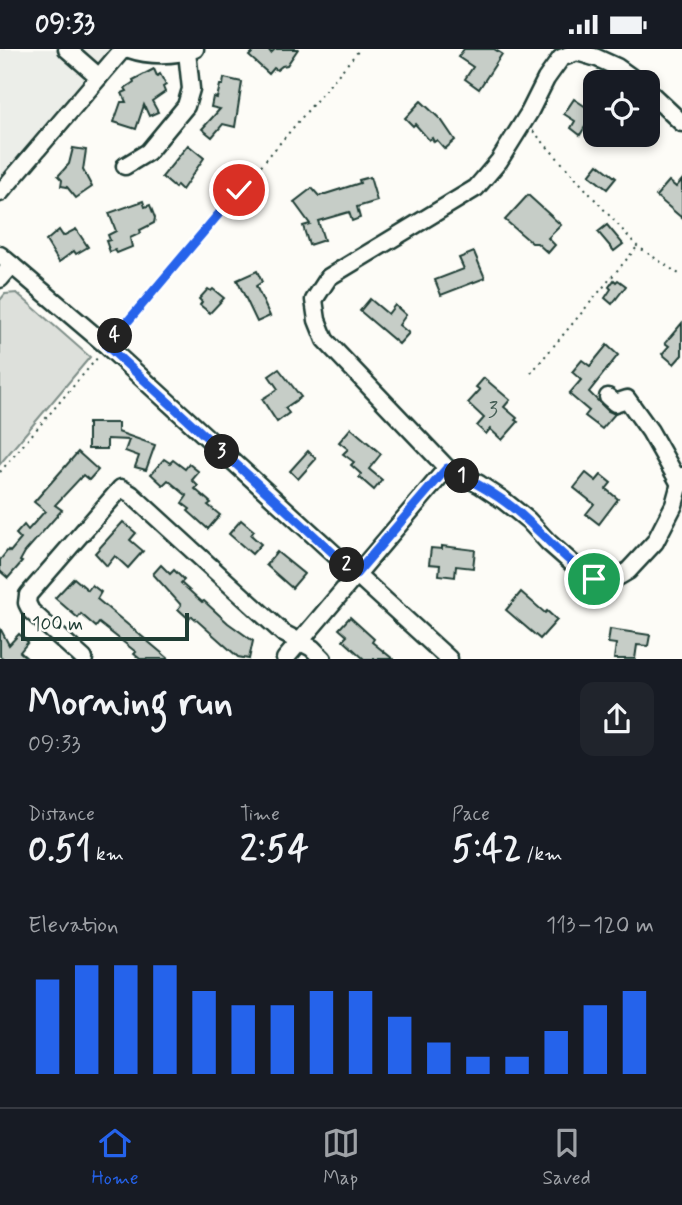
<!DOCTYPE html>
<html lang="en">
<head>
<meta charset="utf-8">
<style>
  :root { --surface:#171b24; --page:#20242c; --text:#f1f3f6; --muted:#9ea1a6; --line:#363941; --accent:#2563eb }
  body { margin:0; font-family:Mynerve,sans-serif; background:var(--page); color:var(--text); height:100vh; display:flex; flex-direction:column; font-size:26px; white-space:nowrap }
  * { box-sizing:border-box; margin:0 }
  p { font-size:23px; color:var(--muted) }
  .icon { flex:none; width:38px; height:38px; fill:none; stroke:currentColor; stroke-width:2; stroke-linecap:round; stroke-linejoin:round }
  .map { position:relative; height:610px; overflow:hidden }
  .side { display:flex; flex-direction:column; background:var(--surface); flex:1 }
  .side>* { flex:none }
  .controls { position:absolute; left:583px; top:21px; display:grid; gap:14px }
  .controls a { display:grid; place-items:center; width:77px; height:77px; border-radius:14px; background:var(--surface); box-shadow:0 4px 10px #0003; font-size:35px }
  .scale { position:absolute; left:21px; bottom:18px; width:168px; box-sizing:border-box; padding-left:7px; border:4px solid #1f3d34; border-top:0; font-size:19px; line-height:24px; white-space:nowrap; color:#1f3d34; -webkit-text-stroke:5px #fdfcf7; paint-order:stroke }
  .pin { position:absolute; display:grid; place-items:center; width:60px; height:60px; color:#fff; margin:-30px; border:4px solid #fff; border-radius:50%; box-shadow:0 2px 7px #0007 }
  .km { position:absolute; width:35px; height:35px; margin:-18px; border-radius:50%; background:#222; color:#fff; font-size:19px; line-height:35px; text-align:center }
  .round { display:grid; place-items:center; flex:none; width:74px; height:74px; border-radius:14px; background:var(--page) }
  .head { display:flex; align-items:center; justify-content:space-between; height:119px; padding:0 28px }
  h1 { font-size:38px; font-weight:700; line-height:52px }
  .metrics { display:grid; grid-template-columns:repeat(3,1fr); gap:10px; height:119px; padding:7px 28px }
  .metrics div { display:grid; align-content:center }
  .metrics b { font-size:35px; font-weight:700 }
  .metrics small { font-size:19px; font-weight:400 }
  .metrics p { font-size:19px }
  .chart { height:196px; padding:14px 28px }
  .chart p { display:flex; justify-content:space-between }
  .chart svg { width:100%; height:126px; margin-top:7px; stroke:var(--accent); stroke-width:6 }
  .status { display:flex; justify-content:space-between; align-items:center; height:49px; padding:0 35px; background:var(--surface); direction:ltr }
  .status svg { height:19px; fill:currentColor }
  .tabs { display:flex; justify-content:space-around; align-items:center; height:98px; border-top:2px solid var(--line); background:var(--surface); font-size:19px; color:var(--muted) }
  .tabs a { display:grid; justify-items:center; gap:4px }
  .tabs .selected { color:var(--accent) }
  .map>svg:first-child { display:block }
  .built { fill:#eceee9 }
  .green { fill:#dde0db; stroke:#7e8e88; stroke-width:2 }
  .building { fill:#c6cdc7; stroke:#1f3d34; stroke-width:2 }
  .lines { fill:none; stroke-linecap:round; stroke-linejoin:round }
  .minor-casing { stroke:#1f3d34; stroke-width:21 }
  .path { stroke:#1f3d34; stroke-width:2; stroke-dasharray:2 5; stroke-linecap:butt }
  .minor { stroke:#fdfcf7; stroke-width:16 }
  .route-casing { stroke:#fff; stroke-width:14 }
  .route { stroke:#2563eb; stroke-width:9 }
  .labels { text-anchor:middle; dominant-baseline:central; stroke-width:7; stroke-linejoin:round; paint-order:stroke }
  .number-label { font-size:23px; fill:#496159 }
</style>
</head>
<body>
<div class="status"><b>09:33</b><svg viewBox="0 0 49 12"><path d="M0 12V9h3v3zM5 12V6h3v6zM10 12V3h3v9zM15 12V0h3v12zM26 1h20v11H26zM47 4h2v5h-2z"/></svg></div>
<div class="map">
<svg width="682" height="610" viewBox="0 0 682 610">
  <rect width="100%" height="100%" fill="#fdfcf7"/>
  <filter id="ink" filterUnits="userSpaceOnUse"><feTurbulence type="fractalNoise" baseFrequency=".0143" numOctaves="2"/><feDisplacementMap in="SourceGraphic" scale="14" xChannelSelector="R" yChannelSelector="G"/><feConvolveMatrix kernelMatrix="1 2 1 2 8 2 1 2 1" color-interpolation-filters="sRGB"/></filter>
  <g filter="url(#ink)">
    <polygon class="built" points="0,0 116,0 127,9 0,156"/>
    <polygon class="green" points="17,244 90,308 0,415 0,251 5,245"/>
    <g class="building">
      <polygon points="256,0 268,0 271,4 275,0 298,0 287,16 282,17 277,21 274,19 269,25 249,7"/>
      <polygon points="464,0 494,0 502,5 479,40 465,30 473,18 458,8"/>
      <polygon points="154,20 157,27 160,25 166,36 163,38 165,43 152,52 158,63 149,67 144,56 136,80 114,73 121,53 126,53 122,44 127,42 125,39 134,33 133,31"/>
      <polygon points="224,29 242,33 235,78 223,75 212,88 202,80 220,60 211,58 213,48 217,49 220,36 223,36"/>
      <polygon points="574,50 595,64 595,85 585,78 580,86 571,79 575,72 564,65"/>
      <polygon points="421,52 442,72 455,91 445,100 437,91 434,93 432,89 429,91 415,75 413,77 405,69"/>
      <polygon points="188,96 204,109 182,141 177,136 175,139 162,128"/>
      <polygon points="73,99 86,101 83,121 92,138 76,149 67,138 61,137 62,131 58,127 69,115"/>
      <polygon points="598,115 616,129 607,140 589,126"/>
      <polygon points="370,128 377,152 357,158 360,169 352,172 349,163 318,172 324,191 309,196 303,177 310,175 294,153 312,139 319,147 360,134 359,131"/>
      <polygon points="682,131 682,169 656,147 669,132 676,138"/>
      <polygon points="528,146 561,176 548,189 555,196 548,204 537,194 532,194 505,171"/>
      <polygon points="143,152 145,158 150,156 155,169 154,174 140,181 141,184 130,189 132,198 117,204 115,201 110,203 106,192 110,191 108,186 116,182 109,164"/>
      <polygon points="607,176 623,195 614,202 598,183"/>
      <polygon points="76,180 88,198 76,205 74,202 59,213 46,192 59,181 63,187"/>
      <polygon points="474,203 485,229 441,246 435,231 464,220 459,209"/>
      <polygon points="257,222 262,233 256,237 270,267 257,273 237,231"/>
      <polygon points="614,231 616,233 618,231 626,237 612,255 605,249 611,240 609,238"/>
      <polygon points="208,240 211,242 213,240 224,249 210,264 200,256 202,253 199,250"/>
      <polygon points="370,250 388,265 395,256 406,266 399,276 409,284 399,295 360,262"/>
      <polygon points="682,274 682,306 674,315 662,305 669,297 665,294"/>
      <polygon points="607,296 618,306 589,343 608,362 615,365 602,380 585,367 589,362 569,345 581,331 572,323 582,311 590,317"/>
      <polygon points="279,320 301,348 285,359 289,364 277,373 262,350 278,340 269,327"/>
      <polygon points="484,329 510,351 504,358 517,369 515,371 518,373 502,391 490,380 486,385 477,377 484,369 468,354 480,341 476,338"/>
      <polygon points="88,374 118,374 118,383 155,396 146,421 135,418 139,407 125,402 129,391 107,390 107,400 88,400"/>
      <polygon points="351,379 381,405 369,420 382,431 374,441 359,428 361,425 351,416 354,413 343,405 348,400 339,393"/>
      <polygon points="308,402 316,410 298,430 290,422"/>
      <polygon points="78,403 98,421 89,431 83,426 55,456 62,461 25,503 20,512 22,513 8,529 0,522 0,511 8,501 10,503 21,490 16,485 24,476 28,481 45,462 34,453"/>
      <polygon points="164,410 170,414 173,411 185,420 189,415 199,423 192,431 198,437 195,440 211,454 208,456 220,466 208,480 188,462 190,460 182,454 187,447 168,431 163,436 151,425"/>
      <polygon points="586,424 596,432 601,426 611,434 606,440 618,450 599,475 586,465 594,455 574,439"/>
      <polygon points="241,471 254,482 251,486 261,495 252,505 229,485"/>
      <polygon points="123,473 136,484 130,491 143,502 128,519 115,507 107,517 95,504"/>
      <polygon points="442,497 475,501 473,519 456,517 455,528 439,526 440,516 429,515 431,499 442,500"/>
      <polygon points="277,503 304,525 292,539 266,516"/>
      <polygon points="161,516 170,525 174,521 184,531 181,534 202,553 204,552 228,574 253,592 249,610 238,608 192,567 189,570 178,560 181,556 153,525"/>
      <polygon points="74,529 88,541 92,536 101,543 97,550 169,610 140,610 134,605 136,603 99,574 96,578 81,565 78,569 55,549"/>
      <polygon points="521,543 545,564 547,562 557,571 540,590 506,561"/>
      <polygon points="350,568 374,590 372,593 393,610 364,610 343,591 347,587 339,580"/>
      <polygon points="0,579 9,596 19,585 28,593 20,603 28,610 4,610 0,607"/>
      <polygon points="610,580 650,586 648,597 637,596 635,610 614,610 616,595 608,594"/>
    </g>
    <g class="lines">
      <defs>
        <g id="minor">
          <polyline points="67,0 99,28"/>
          <path d="M 129,0 C 149,7 174,7 195,0"/>
          <polyline points="638,33 617,18 597,9 577,3 561,9 546,30 529,64 499,112 476,139 329,228 314,251 317,271 325,291 447,419 479,435 503,451 528,471 548,493 581,522 594,530 611,532 628,522 655,493 674,456 682,427"/>
          <polyline points="648,42 682,74"/>
          <polyline points="125,117 148,103 186,57 191,40 187,3"/>
          <polyline points="0,144 123,0"/>
          <polyline points="0,206 107,297 449,610"/>
          <polyline points="0,230 12,216"/>
          <polyline points="608,348 615,354 627,350 650,382 680,435"/>
          <polyline points="84,610 31,562 27,554 28,546 121,439 131,445 283,584 312,599 323,610"/>
          <polyline points="285,610 447,419"/>
        </g>
      </defs>
      <use href="#minor" class="minor-casing"/>
      <g class="path">
        <polyline points="533,82 637,197 682,227"/>
        <polyline points="116,287 360,0"/>
        <polyline points="531,324 637,198"/>
        <polyline points="0,423 99,307"/>
      </g>
      <use href="#minor" class="minor"/>
    </g>
  </g>
  <g class="lines" filter="url(#ink)">
    <defs>
      <path id="route" d="M 239,141 L 107,297 L 356,525 L 447,419 C 476,434 505,449 529,473 C 550,493 569,514 594,530"/>
    </defs>
    <use href="#route" class="route-casing"/>
    <use href="#route" class="route"/>
  </g>
  <g class="labels">
    <g class="number-label">
      <text x="493" y="362">3</text>
    </g>
  </g>
</svg>
<div class="controls">
<a><svg class="icon" aria-label="locate" viewBox="0 0 24 24"><circle cx="12" cy="12" r="6"/><path d="M12 2v4M12 18v4M2 12h4M18 12h4"/></svg></a>
</div>
<div class="scale">100 m</div>
<div class="pin" style="left:594px;top:530px;background:#1e9e55"><svg class="icon" aria-label="arrive" viewBox="0 0 24 24"><path d="M6 21V4h12l-3 4 3 4H6"/></svg></div>
<div class="pin" style="left:239px;top:141px;background:#d93025"><svg class="icon" aria-label="check" viewBox="0 0 24 24"><path d="M5 12l5 5 9-10"/></svg></div>
<b class="km" style="left:462px;top:427px">1</b>
<b class="km" style="left:347px;top:516px">2</b>
<b class="km" style="left:222px;top:403px">3</b>
<b class="km" style="left:115px;top:287px">4</b>
</div>
<section class="side">
<div class="head"><div><h1>Morning run</h1><p>09:33</p></div><a class="round"><svg class="icon" aria-label="share" viewBox="0 0 24 24"><path d="M12 15V3M7 8l5-5 5 5M5 13v7h14v-7"/></svg></a></div>
<div class="metrics">
<div><p>Distance</p><b>0.51<small> km</small></b></div>
<div><p>Time</p><b>2:54</b></div>
<div><p>Pace</p><b>5:42<small> /km</small></b></div>
</div>
<div class="chart"><p><span>Elevation</span>113–120 m</p>
<svg viewBox="0 0 160 44" preserveAspectRatio="none"><path d="M5 44V11M15 44V6M25 44V6M35 44V6M45 44V15M55 44V20M65 44V20M75 44V15M85 44V15M95 44V24M105 44V33M115 44V38M125 44V38M135 44V29M145 44V20M155 44V15"/></svg>
</div>
</section>
<nav class="tabs">
<a class="selected"><svg class="icon" aria-label="home" viewBox="0 0 24 24"><path d="M3 11l9-7 9 7M6 9v11h12V9"/></svg>Home</a>
<a><svg class="icon" aria-label="map" viewBox="0 0 24 24"><path d="M3 6l6-2 6 2 6-2v14l-6 2-6-2-6 2zM9 4v14M15 6v14"/></svg>Map</a>
<a><svg class="icon" aria-label="saved" viewBox="0 0 24 24"><path d="M7 4h10v16l-5-4-5 4z"/></svg>Saved</a>
</nav>
</body>
</html>
